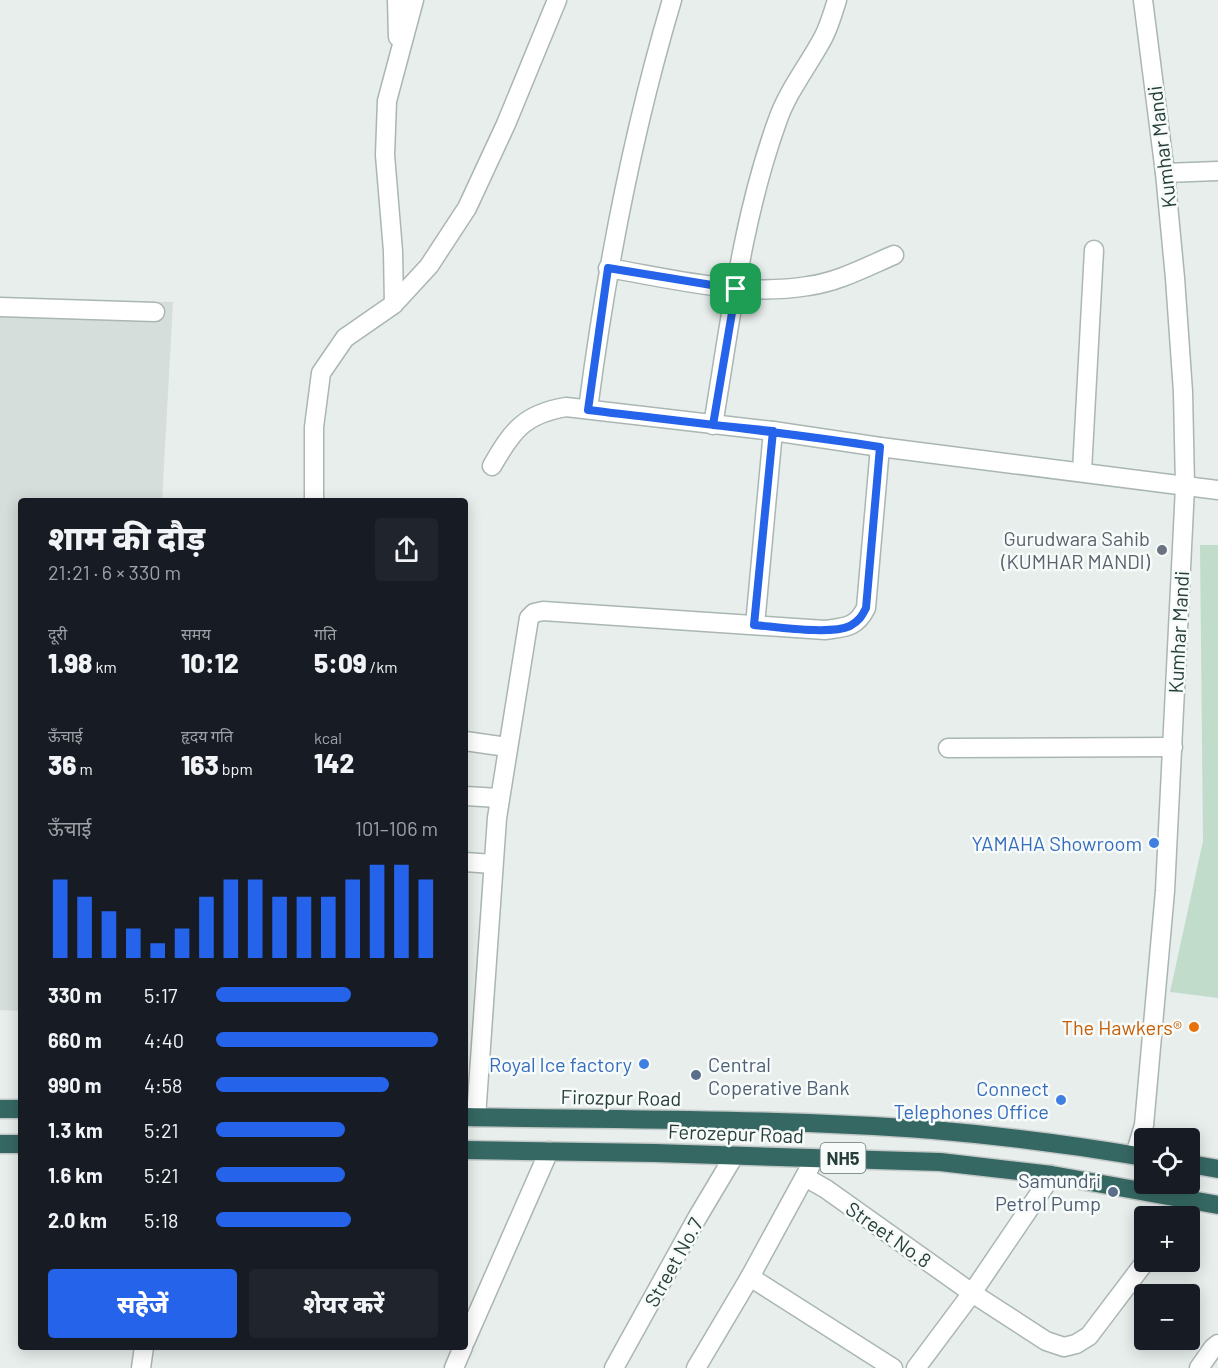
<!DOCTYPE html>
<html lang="hi">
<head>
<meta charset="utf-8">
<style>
  :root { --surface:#171b24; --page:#20242c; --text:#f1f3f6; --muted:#9ea1a6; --accent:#2563eb }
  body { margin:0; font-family:Barlow,"Noto Sans Devanagari",sans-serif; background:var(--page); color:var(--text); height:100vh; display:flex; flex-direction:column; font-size:22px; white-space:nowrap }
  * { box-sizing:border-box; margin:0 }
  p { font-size:20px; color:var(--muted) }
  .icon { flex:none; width:33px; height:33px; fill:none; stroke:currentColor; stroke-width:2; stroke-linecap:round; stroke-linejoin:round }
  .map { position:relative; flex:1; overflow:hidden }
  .sheet { position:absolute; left:18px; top:498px; width:450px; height:852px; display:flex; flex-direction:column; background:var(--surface); border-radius:6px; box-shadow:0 3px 15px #0003 }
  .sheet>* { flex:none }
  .fabs { position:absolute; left:1134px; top:1128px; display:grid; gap:12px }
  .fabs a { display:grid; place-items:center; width:66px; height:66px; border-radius:6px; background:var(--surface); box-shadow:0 3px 15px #0003; font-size:30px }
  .pin { position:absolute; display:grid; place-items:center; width:51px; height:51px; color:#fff; margin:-26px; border-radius:12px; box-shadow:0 3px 9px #0006 }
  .round { display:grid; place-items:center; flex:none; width:63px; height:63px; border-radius:6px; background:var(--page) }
  .summary { display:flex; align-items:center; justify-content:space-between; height:102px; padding:0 30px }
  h1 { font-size:33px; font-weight:800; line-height:45px }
  .metrics { display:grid; grid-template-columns:repeat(3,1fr); gap:9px; height:102px; padding:6px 30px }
  .metrics div { display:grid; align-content:center }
  .metrics b { font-size:26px; font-weight:800 }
  .metrics small { font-size:16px; font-weight:400 }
  .metrics p { font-size:16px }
  .chart { height:168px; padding:12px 30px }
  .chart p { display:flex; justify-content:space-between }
  .chart svg { width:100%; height:108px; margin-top:6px; stroke:var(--accent); stroke-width:6 }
  .action { display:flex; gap:12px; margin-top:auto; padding:12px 30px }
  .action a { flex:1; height:69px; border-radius:6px; background:var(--accent); color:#fff; font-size:24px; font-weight:800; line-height:69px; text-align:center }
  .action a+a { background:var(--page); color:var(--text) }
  ul { padding:0 30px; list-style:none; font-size:20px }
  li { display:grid; grid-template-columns:96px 72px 1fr; align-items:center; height:45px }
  li i { height:15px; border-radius:8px; background:var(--accent) }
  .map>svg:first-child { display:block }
  .built { fill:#d5dedb }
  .green { fill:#c2dccc }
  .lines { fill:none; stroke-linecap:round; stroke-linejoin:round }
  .minor-casing { stroke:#aab6b3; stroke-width:21 }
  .highway-casing { stroke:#c3c9c8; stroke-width:21 }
  .minor { stroke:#fff; stroke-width:18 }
  .highway { stroke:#366863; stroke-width:18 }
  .route-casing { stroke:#fff; stroke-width:12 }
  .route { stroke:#2563eb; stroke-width:8 }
  .worship-dot { fill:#6b7280; stroke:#f7fbf9; stroke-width:2 }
  .shop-dot { fill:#3f7fe0; stroke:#f7fbf9; stroke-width:2 }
  .food-dot { fill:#e8710a; stroke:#f7fbf9; stroke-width:2 }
  .service-dot { fill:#5c6f8a; stroke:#f7fbf9; stroke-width:2 }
  .labels { text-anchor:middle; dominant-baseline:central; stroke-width:5; stroke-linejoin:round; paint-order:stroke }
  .shield { fill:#f7fbf9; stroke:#657774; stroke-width:1.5 }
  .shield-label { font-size:18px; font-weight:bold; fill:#273f3b }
  .street-label { font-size:20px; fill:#273f3b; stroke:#f7fbf9 }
  .worship-label { font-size:20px; fill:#5b616d; stroke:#f7fbf9; text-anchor:end }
  .shop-label { font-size:20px; fill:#366cbe; stroke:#f7fbf9; text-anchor:end }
  .food-label { font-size:20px; fill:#c56008; stroke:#f7fbf9; text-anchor:end }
  .service-label { font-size:20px; fill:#4e5e75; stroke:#f7fbf9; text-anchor:start }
</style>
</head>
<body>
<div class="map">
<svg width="1218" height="1368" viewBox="0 0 1218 1368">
  <rect width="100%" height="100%" fill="#e7eeec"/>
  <polygon class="built" points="0,300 173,302 162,501 21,501 21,1011 0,1010"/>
  <polygon class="green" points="1200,545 1218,545 1218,998 1170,992 1203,841"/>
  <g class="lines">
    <defs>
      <g id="minor">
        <polyline points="397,0 398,37"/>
        <polyline points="1165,173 1218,171"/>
        <path d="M 608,268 C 674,279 741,297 808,286 C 838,282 866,267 894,255"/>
        <polyline points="394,304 393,251 385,155 387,101 414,0"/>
        <polyline points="0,307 155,312"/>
        <path d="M 588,409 C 606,271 632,134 672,0"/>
        <path d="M 713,425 C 730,324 742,219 777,122 C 787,92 808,66 823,38 C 829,27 833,13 837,0"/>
        <path d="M 492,466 C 512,431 524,414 566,407 L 773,431 L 880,447 L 1218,490"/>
        <polyline points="1082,471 1094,250"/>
        <polyline points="314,501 314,427 321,373 345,338 394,304 429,266 467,208 506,124 557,0"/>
        <polyline points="755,625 773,431"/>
        <polyline points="465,741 507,747"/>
        <polyline points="948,748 1173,747"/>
        <polyline points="465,796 499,798"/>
        <polyline points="465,862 493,864"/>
        <path d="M 476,1117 L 497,818 L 529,618 L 534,613 L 543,611 L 825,630 C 845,627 856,628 866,608 L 880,447"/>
        <polyline points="1135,1155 1144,1125 1165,891 1185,487 1183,392 1175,278 1165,173 1143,0"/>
        <polyline points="805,1177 826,1189 972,1293 1046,1341 1064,1347 1076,1344 1089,1336 1145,1262"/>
        <polyline points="1179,1216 1192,1200"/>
        <polyline points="750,1277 893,1368"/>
        <polyline points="465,1342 549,1151"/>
        <polyline points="141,1368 144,1347"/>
        <polyline points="454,1368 463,1347"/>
        <polyline points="614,1368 697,1218 734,1156"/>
        <polyline points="696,1368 750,1277 810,1167"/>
        <polyline points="916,1368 972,1293 1052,1175"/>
        <polyline points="1199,1368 1213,1348 1218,1344"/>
      </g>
      <g id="highway">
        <polyline points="0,1109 21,1109"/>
        <path d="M 465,1117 C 621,1120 777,1118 933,1130 C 1003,1136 1074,1145 1144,1157"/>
        <polyline points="0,1144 21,1144"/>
        <polyline points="465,1150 655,1153 940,1162 1052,1175 1218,1205"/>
        <polyline points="1190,1164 1218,1169"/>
      </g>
    </defs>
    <use href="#minor" class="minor-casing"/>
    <use href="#highway" class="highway-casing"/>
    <use href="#minor" class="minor"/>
    <use href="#highway" class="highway"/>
  </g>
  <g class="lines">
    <defs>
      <path id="route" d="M 736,289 L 713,425 L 773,431 L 754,625 C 778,627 830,635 850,626 C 859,621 862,616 866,608 L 880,447 C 783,432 686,422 588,410 L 608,268 L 736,289"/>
    </defs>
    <use href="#route" class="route-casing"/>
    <use href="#route" class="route"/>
  </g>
  <circle class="worship-dot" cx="1162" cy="550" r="6"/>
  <g class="shop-dot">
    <circle cx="1154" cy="843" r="6"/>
    <circle cx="644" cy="1064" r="6"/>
    <circle cx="1061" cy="1100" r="6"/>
  </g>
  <circle class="food-dot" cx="1194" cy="1027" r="6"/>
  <g class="service-dot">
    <circle cx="696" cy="1075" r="6"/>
    <circle cx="1113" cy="1192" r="6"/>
  </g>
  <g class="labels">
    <rect class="shield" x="820.5" y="1143" width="45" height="30" rx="4.5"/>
    <g class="shield-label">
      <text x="843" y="1158">NH5</text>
    </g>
    <g class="street-label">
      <text transform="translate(1161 147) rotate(-97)">Kumhar Mandi</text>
      <text transform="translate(1178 632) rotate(-87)">Kumhar Mandi</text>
      <text transform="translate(621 1097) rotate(1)">Firozpur Road</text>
      <text transform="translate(736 1133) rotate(2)">Ferozepur Road</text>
      <text transform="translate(889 1234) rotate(35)">Street No.8</text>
      <text transform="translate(673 1262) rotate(-61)">Street No.7</text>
    </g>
    <g class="worship-label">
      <text x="1150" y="538">Gurudwara Sahib<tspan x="1150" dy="23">(KUMHAR MANDI)</tspan></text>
    </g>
    <g class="shop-label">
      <text x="1142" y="843">YAMAHA Showroom</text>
      <text x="632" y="1064">Royal Ice factory</text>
      <text x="1049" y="1088">Connect<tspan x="1049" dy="23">Telephones Office</tspan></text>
    </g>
    <g class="food-label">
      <text x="1182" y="1027">The Hawkers®</text>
    </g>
    <g class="service-label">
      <text x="708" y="1064">Central<tspan x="708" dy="23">Coperative Bank</tspan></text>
      <text x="1101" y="1180" text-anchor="end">Samundri<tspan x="1101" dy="23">Petrol Pump</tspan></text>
    </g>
  </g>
</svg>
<div class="fabs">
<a><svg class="icon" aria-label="locate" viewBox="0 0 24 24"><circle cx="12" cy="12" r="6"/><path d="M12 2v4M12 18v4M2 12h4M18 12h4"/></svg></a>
<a>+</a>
<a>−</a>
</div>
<div class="pin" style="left:736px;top:289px;background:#1e9e55"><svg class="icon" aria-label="arrive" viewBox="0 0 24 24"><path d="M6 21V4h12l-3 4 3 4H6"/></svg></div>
<section class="sheet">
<div class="summary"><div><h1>शाम की दौड़</h1><p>21:21 · 6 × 330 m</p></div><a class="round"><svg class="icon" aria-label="share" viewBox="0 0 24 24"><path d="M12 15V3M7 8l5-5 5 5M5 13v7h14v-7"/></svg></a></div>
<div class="metrics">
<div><p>दूरी</p><b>1.98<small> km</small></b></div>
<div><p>समय</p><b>10:12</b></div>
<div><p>गति</p><b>5:09<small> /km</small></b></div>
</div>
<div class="metrics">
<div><p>ऊँचाई</p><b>36<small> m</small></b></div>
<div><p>हृदय गति</p><b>163<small> bpm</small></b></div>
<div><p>kcal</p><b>142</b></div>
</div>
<div class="chart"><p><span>ऊँचाई</span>101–106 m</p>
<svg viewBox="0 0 160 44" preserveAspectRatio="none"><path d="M5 44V12M15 44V19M25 44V25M35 44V32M45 44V38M55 44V32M65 44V19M75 44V12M85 44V12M95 44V19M105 44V19M115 44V19M125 44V12M135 44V6M145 44V6M155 44V12"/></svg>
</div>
<ul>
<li><b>330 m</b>5:17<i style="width:61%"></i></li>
<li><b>660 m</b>4:40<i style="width:100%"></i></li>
<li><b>990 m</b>4:58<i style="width:78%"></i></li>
<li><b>1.3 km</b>5:21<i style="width:58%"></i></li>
<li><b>1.6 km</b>5:21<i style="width:58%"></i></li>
<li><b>2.0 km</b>5:18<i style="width:61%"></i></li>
</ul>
<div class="action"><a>सहेजें</a><a>शेयर करें</a></div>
</section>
</div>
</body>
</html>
